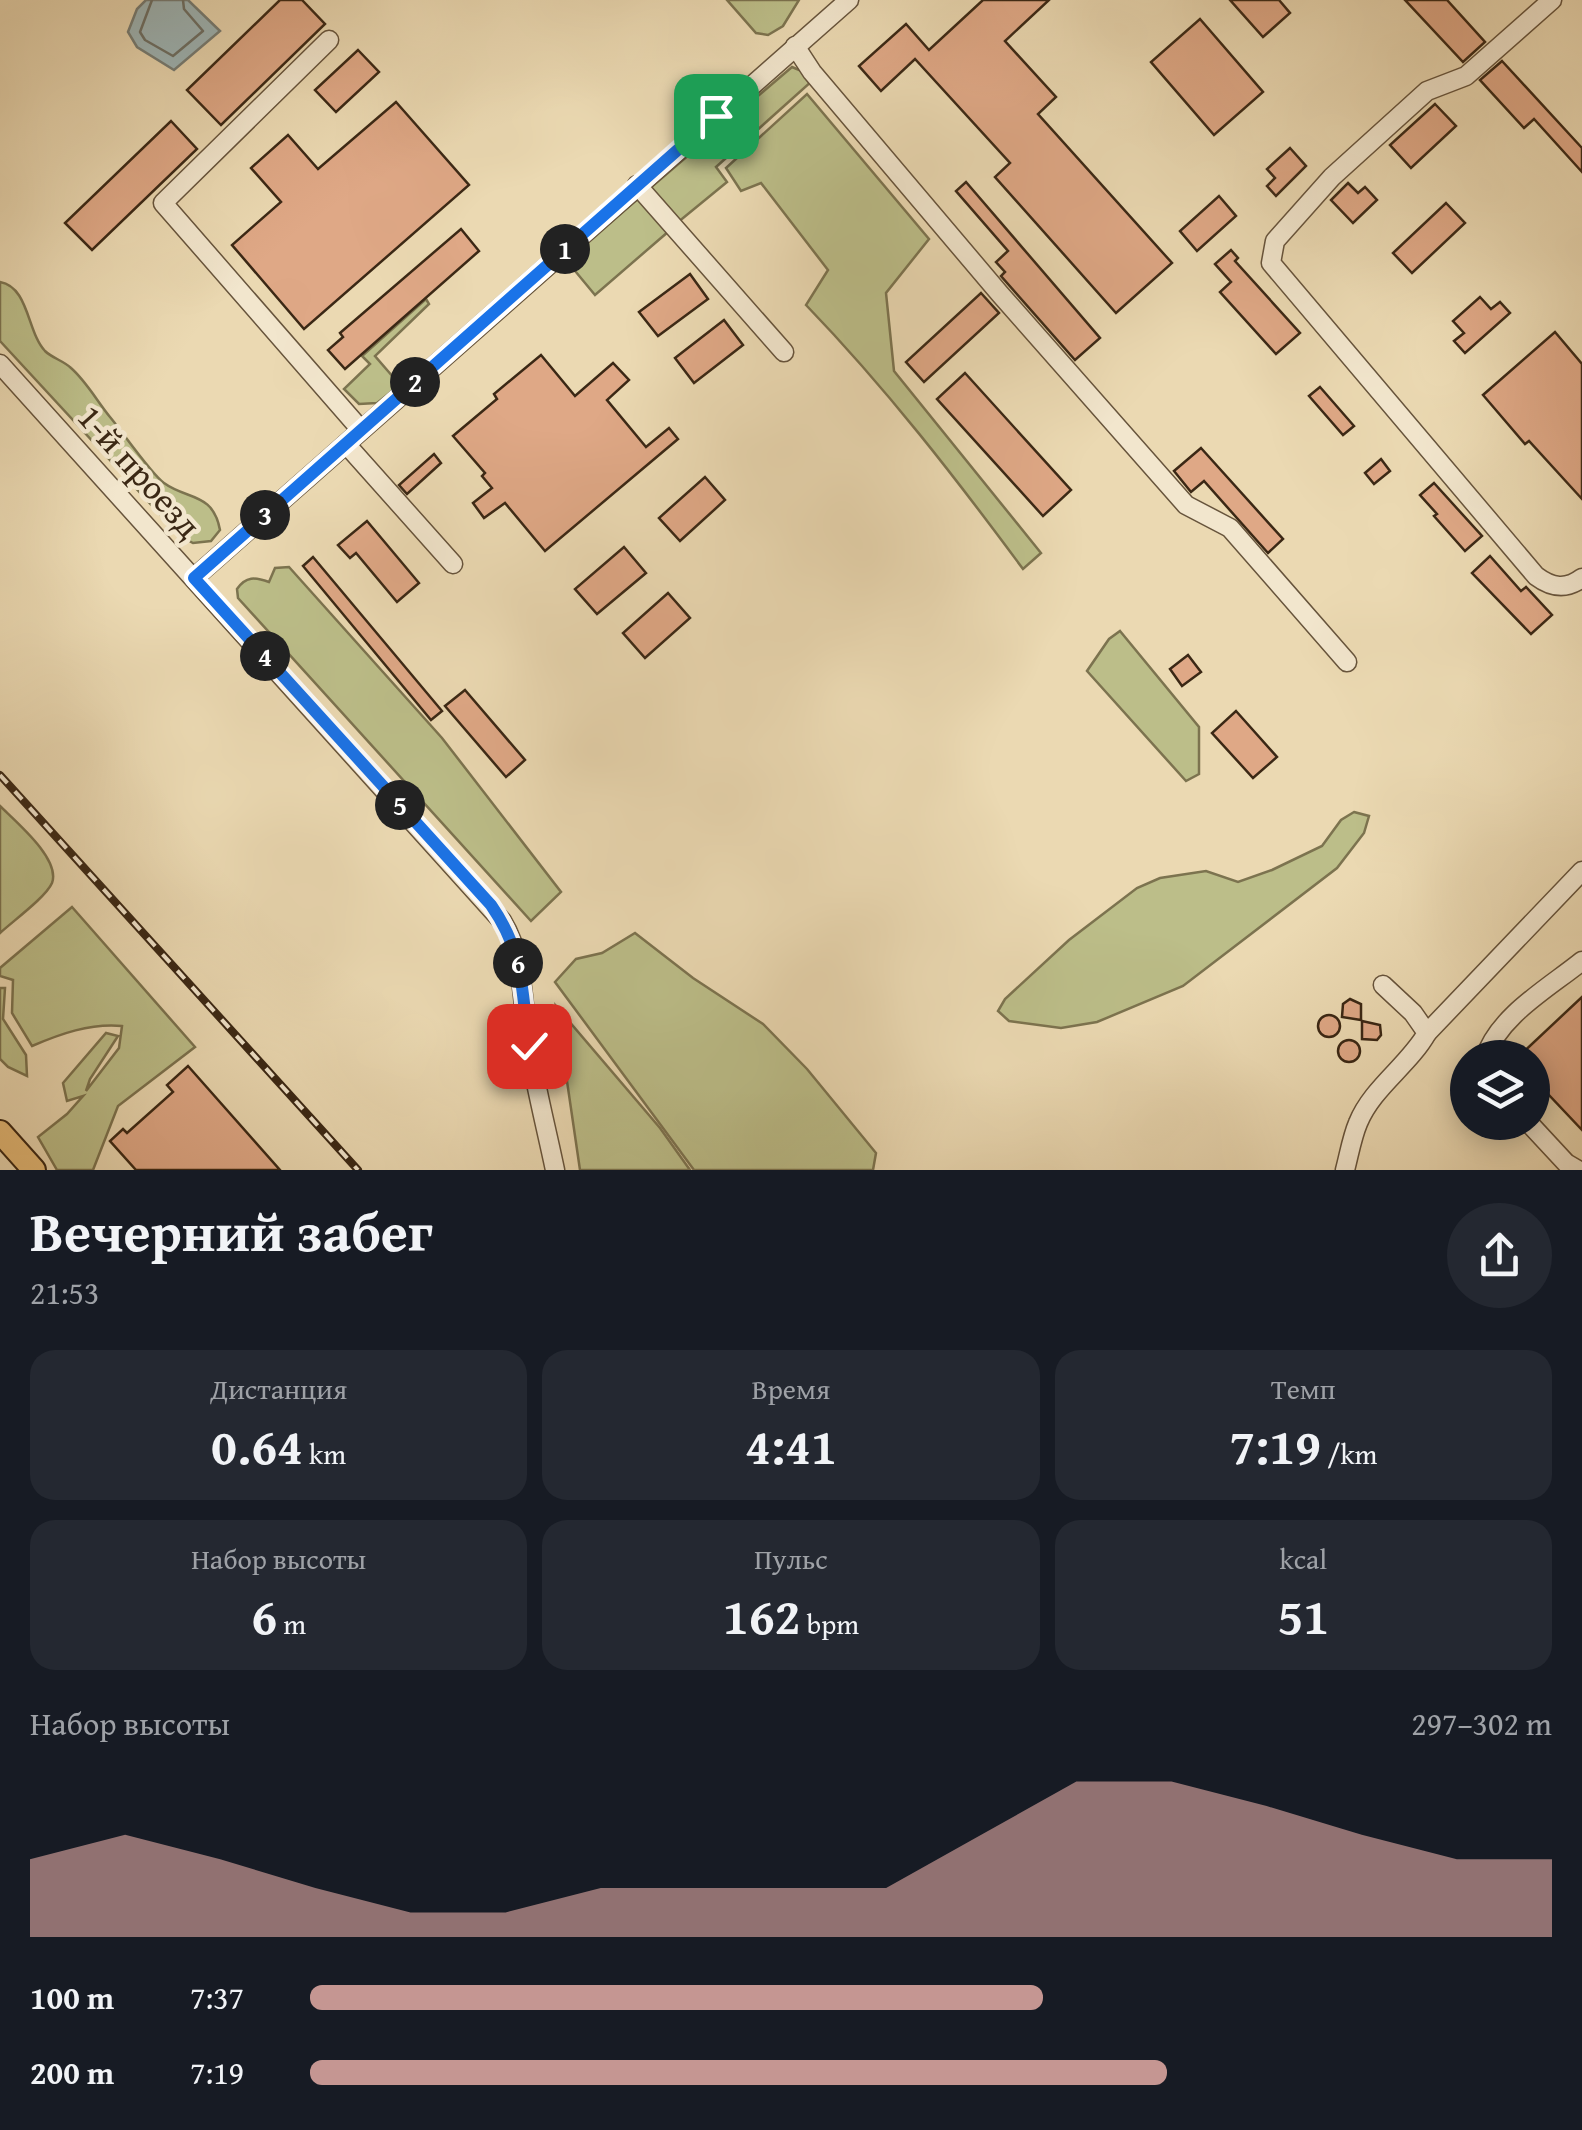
<!DOCTYPE html>
<html lang="ru">
<head>
<meta charset="utf-8">
<style>
  :root { --surface:#171b24; --page:#242831; --text:#f1f3f6; --muted:#9ea1a6; --accent:#c59692 }
  body { margin:0; font-family:"Gentium Book Plus",serif; background:var(--page); color:var(--text); height:100vh; display:flex; flex-direction:column; font-size:38px; white-space:nowrap }
  * { box-sizing:border-box; margin:0 }
  p { font-size:32px; color:var(--muted) }
  .icon { flex:none; width:55px; height:55px; fill:none; stroke:currentColor; stroke-width:2; stroke-linecap:round; stroke-linejoin:round }
  .map { position:relative; height:1170px; overflow:hidden }
  .sheet { display:flex; flex-direction:column; background:var(--surface); flex:1 }
  .sheet>* { flex:none }
  .controls { position:absolute; left:1450px; top:1040px; display:grid; gap:20px }
  .controls a { display:grid; place-items:center; width:100px; height:100px; border-radius:50%; background:var(--surface); box-shadow:0 5px 25px #0003; font-size:50px }
  .pin { position:absolute; display:grid; place-items:center; width:85px; height:85px; color:#fff; margin:-42px; border-radius:20px; box-shadow:0 5px 15px #0006 }
  .km { position:absolute; width:50px; height:50px; margin:-25px; border-radius:50%; background:#222; color:#fff; font-size:28px; line-height:50px; text-align:center }
  .round { display:grid; place-items:center; flex:none; width:105px; height:105px; border-radius:52px; background:var(--page) }
  .headline { display:flex; align-items:center; justify-content:space-between; height:170px; padding:0 30px }
  h1 { font-size:55px; font-weight:700; line-height:75px }
  .stats { display:grid; grid-template-columns:repeat(3,1fr); gap:15px; height:170px; padding:10px 30px }
  .stats div { display:grid; align-content:center; border-radius:25px; background:var(--page); text-align:center }
  .stats b { font-size:50px; font-weight:700 }
  .stats small { font-size:28px; font-weight:400 }
  .stats p { font-size:28px }
  .chart { height:280px; padding:20px 30px }
  .chart p { display:flex; justify-content:space-between }
  .chart svg { width:100%; height:180px; margin-top:10px; fill:var(--accent); opacity:.7 }
  ul { padding:0 30px; list-style:none; font-size:32px }
  li { display:grid; grid-template-columns:160px 120px 1fr; align-items:center; height:75px }
  li i { height:25px; border-radius:12px; background:var(--accent) }
  .map>svg:first-child { display:block }
  .green { fill:#bcbe89; stroke:#7c734f; stroke-width:2.5 }
  .water { fill:#9eb7b9; stroke:#767e77; stroke-width:2.5 }
  .lines { fill:none; stroke-linecap:round; stroke-linejoin:round }
  .shore { stroke:#6c7067; stroke-width:2.5 }
  .building { fill:#dfa886; stroke:#3b2815; stroke-width:2.5 }
  .minor-casing { stroke:#67543c; stroke-width:21 }
  .major-casing { stroke:#3b2815; stroke-width:26 }
  .minor { stroke:#f2e6cd; stroke-width:18 }
  .major { stroke:#e6bc79; stroke-width:22 }
  .rail-casing { stroke:#3b2815; stroke-width:8 }
  .rail { stroke:#f2e6cd; stroke-width:4; stroke-dasharray:11; stroke-linecap:butt }
  .route-casing { stroke:#fff; stroke-width:20 }
  .route { stroke:#1a73e8; stroke-width:12 }
  .labels { text-anchor:middle; dominant-baseline:central; stroke-width:9; stroke-linejoin:round; paint-order:stroke }
  .street-label { font-size:35px; fill:#3b2815; stroke:#f2e6cd }
</style>
</head>
<body>
<div class="map">
<svg width="1582" height="1170" viewBox="0 0 1582 1170">
  <rect width="100%" height="100%" fill="#ebd9b2"/>
  <filter id="stains"><feTurbulence type="fractalNoise" baseFrequency=".002" numOctaves="4"/><feColorMatrix values="0 0 0 0 .2 0 0 0 0 .09 0 0 0 0 .02 0 0 0 .5 -.17"/></filter>
  <radialGradient id="worn" r=".72"><stop offset=".6" stop-color="#630" stop-opacity="0"/><stop offset="1" stop-color="#630" stop-opacity=".3"/></radialGradient>
  <g class="green">
    <polygon points="727,0 799,0 783,26 768,35 756,33"/>
    <polygon points="792,67 804,72 812,81 716,167 727,182 677,223 649,189"/>
    <path d="M 807,94 L 929,239 L 886,293 L 894,371 L 1041,553 L 1023,569 C 955,477 886,388 806,305 L 828,270 L 761,183 L 741,191 L 726,168 Z"/>
    <polygon points="640,197 669,231 595,295 566,260"/>
    <path d="M 0,282 C 29,287 27,332 45,351 C 52,358 64,361 71,368 C 86,381 97,401 110,417 C 121,430 152,475 164,483 C 187,500 213,492 220,530 L 211,541 L 193,543 L 180,536 L 0,341 Z"/>
    <polygon points="426,299 429,304 375,356 400,385 377,403 359,404 344,389 370,364 362,356"/>
    <path d="M 289,567 L 442,738 L 561,892 L 531,921 L 238,598 L 237,589 C 246,576 255,577 269,582 L 275,568 Z"/>
    <polygon points="1120,631 1199,727 1199,774 1186,781 1087,671 1109,639"/>
    <path d="M 0,806 C 15,821 61,859 52,883 C 46,897 13,921 0,933 Z"/>
    <polygon points="1354,812 1369,816 1364,833 1337,868 1183,986 1097,1022 1061,1028 1009,1021 998,1011 1005,999 1069,940 1137,888 1160,878 1206,871 1238,882 1272,870 1322,846 1341,820"/>
    <path d="M 72,907 L 195,1047 L 118,1106 L 93,1170 L 57,1170 L 38,1137 L 67,1114 L 83,1096 L 67,1101 L 63,1083 L 106,1033 L 118,1036 L 90,1079 L 86,1091 L 119,1048 L 122,1026 C 90,1023 60,1034 32,1046 L 12,1013 L 13,980 L 0,976 L 0,968 Z"/>
    <polygon points="635,933 693,978 763,1024 807,1069 876,1153 873,1170 694,1170 555,982 576,959 602,953"/>
    <polygon points="0,988 5,988 3,1019 26,1055 27,1076 8,1067 0,1059"/>
    <polygon points="556,1006 660,1128 690,1170 580,1170"/>
  </g>
  <polygon class="water" points="146,0 188,0 220,31 174,70 137,47 128,32 137,9"/>
  <g class="lines">
    <polyline class="shore" points="152,0 140,32 145,40 173,56 203,31 184,9 183,0"/>
  </g>
  <g class="building">
    <polygon points="280,0 302,0 325,24 221,125 187,90"/>
    <polygon points="983,0 1049,0 1005,41 1056,97 1038,114 1172,263 1116,313 995,177 1010,163 915,59 881,91 859,66 906,24 929,50"/>
    <polygon points="1230,0 1279,0 1290,13 1263,37"/>
    <polygon points="1405,0 1447,0 1485,42 1463,62"/>
    <polygon points="1200,19 1263,92 1214,135 1151,62"/>
    <polygon points="358,50 379,72 336,112 315,90"/>
    <polygon points="1502,61 1582,148 1582,172 1534,119 1524,128 1480,80"/>
    <polygon points="396,102 469,185 304,329 232,245 281,202 251,168 288,135 318,169"/>
    <polygon points="1435,104 1456,126 1411,168 1390,145"/>
    <polygon points="171,121 197,149 92,250 65,223"/>
    <polygon points="1290,148 1306,166 1276,196 1267,186 1275,178 1267,169"/>
    <polygon points="966,182 1100,338 1075,360 1001,276 1005,272 996,262 1008,251 956,191"/>
    <polygon points="1348,183 1358,193 1365,187 1377,200 1353,223 1331,200"/>
    <polygon points="1219,196 1236,216 1197,251 1180,231"/>
    <polygon points="1446,203 1465,223 1412,273 1393,253"/>
    <polygon points="461,229 479,251 345,369 328,350 343,337 340,333"/>
    <polygon points="1231,250 1238,258 1235,261 1300,333 1276,354 1220,292 1231,282 1215,264"/>
    <polygon points="690,274 708,299 658,336 639,312"/>
    <polygon points="981,293 999,313 924,382 906,362"/>
    <polygon points="1480,297 1491,309 1500,302 1510,313 1465,353 1454,341 1464,333 1453,321"/>
    <polygon points="724,320 743,345 694,383 675,358"/>
    <polygon points="1555,332 1582,364 1582,499 1529,441 1525,444 1483,395"/>
    <polygon points="541,355 575,396 613,363 629,380 607,400 646,447 669,428 678,439 545,551 505,503 484,518 473,503 492,488 482,476 485,473 453,436 497,399 494,394"/>
    <polygon points="965,373 1071,490 1043,516 937,399"/>
    <polygon points="1320,387 1354,426 1343,435 1309,396"/>
    <polygon points="1201,448 1283,539 1268,553 1204,481 1191,492 1174,471"/>
    <polygon points="434,454 441,463 407,494 399,485"/>
    <polygon points="1381,459 1390,471 1374,484 1365,473"/>
    <polygon points="705,477 725,500 680,541 659,518"/>
    <polygon points="1434,483 1482,536 1465,551 1434,516 1437,514 1420,495"/>
    <polygon points="367,521 419,583 397,602 356,553 350,558 338,545"/>
    <polygon points="624,547 646,573 597,614 575,589"/>
    <polygon points="1490,556 1521,591 1526,587 1552,615 1531,634 1472,573"/>
    <polygon points="313,557 442,711 431,720 303,566"/>
    <polygon points="668,593 690,618 645,658 623,633"/>
    <polygon points="1188,655 1201,672 1182,686 1170,669"/>
    <polygon points="465,690 525,760 506,777 445,706"/>
    <polygon points="1236,711 1277,757 1253,778 1212,733"/>
    <polygon points="1582,997 1582,1130 1532,1077 1532,1058 1517,1058"/>
    <polygon points="1350,999 1361,1004 1361,1020 1342,1017 1343,1004"/>
    <circle cx="1329" cy="1026" r="11"/>
    <polygon points="1362,1021 1380,1025 1381,1035 1377,1040 1362,1039"/>
    <circle cx="1349" cy="1051" r="11"/>
    <polygon points="188,1066 280,1170 136,1170 110,1141 123,1129 127,1133 173,1092 167,1085"/>
  </g>
  <g class="lines">
    <defs>
      <g id="minor">
        <path d="M 1552,0 L 1466,76 L 1427,91 L 1332,177 L 1275,241 L 1271,263 L 1536,576 C 1552,588 1566,590 1582,578"/>
        <polyline points="329,40 163,203 361,430"/>
        <polyline points="795,46 812,72 1000,294 1186,505 1230,528 1347,662"/>
        <polyline points="637,185 784,352"/>
        <path d="M 0,364 L 502,921 C 524,957 522,1001 528,1041 C 535,1084 546,1127 555,1170"/>
        <polyline points="346,444 453,564"/>
        <polyline points="194,578 849,0"/>
        <polyline points="1427,1033 1582,871"/>
        <path d="M 1485,1058 C 1498,1016 1550,987 1582,961"/>
        <polyline points="1528,1122 1566,1163 1578,1170"/>
        <path d="M 1345,1170 C 1349,1155 1352,1137 1358,1123 C 1372,1088 1409,1065 1427,1033 L 1413,1013 L 1383,985"/>
      </g>
      <polyline id="major" points="0,1132 34,1170"/>
    </defs>
    <use href="#minor" class="minor-casing"/>
    <use href="#major" class="major-casing"/>
    <use href="#minor" class="minor"/>
    <use href="#major" class="major"/>
    <defs>
      <polyline id="rail" points="0,775 358,1170"/>
    </defs>
    <use href="#rail" class="rail-casing"/>
    <use href="#rail" class="rail"/>
  </g>
  <g class="lines">
    <defs>
      <path id="route" d="M 529,1046 C 521,989 525,954 491,905 L 194,578 L 716,116"/>
    </defs>
    <use href="#route" class="route-casing"/>
    <use href="#route" class="route"/>
  </g>
  <g class="labels">
    <g class="street-label">
      <text transform="translate(140 471) rotate(48)">1-й проезд</text>
    </g>
  </g>
  <rect width="100%" height="100%" filter="url(#stains)"/>
  <rect width="100%" height="100%" fill="url(#worn)"/>
</svg>
<div class="controls">
<a><svg class="icon" aria-label="layers" viewBox="0 0 24 24"><path d="M12 4l9 5-9 5-9-5zM3 14l9 5 9-5"/></svg></a>
</div>
<div class="pin" style="left:716px;top:116px;background:#1e9e55"><svg class="icon" aria-label="arrive" viewBox="0 0 24 24"><path d="M6 21V4h12l-3 4 3 4H6"/></svg></div>
<div class="pin" style="left:529px;top:1046px;background:#d93025"><svg class="icon" aria-label="check" viewBox="0 0 24 24"><path d="M5 12l5 5 9-10"/></svg></div>
<b class="km" style="left:565px;top:249px">1</b>
<b class="km" style="left:415px;top:382px">2</b>
<b class="km" style="left:265px;top:515px">3</b>
<b class="km" style="left:265px;top:656px">4</b>
<b class="km" style="left:400px;top:805px">5</b>
<b class="km" style="left:518px;top:963px">6</b>
</div>
<section class="sheet">
<div class="headline"><div><h1>Вечерний забег</h1><p>21:53</p></div><a class="round"><svg class="icon" aria-label="share" viewBox="0 0 24 24"><path d="M12 15V3M7 8l5-5 5 5M5 13v7h14v-7"/></svg></a></div>
<div class="stats">
<div><p>Дистанция</p><b>0.64<small> km</small></b></div>
<div><p>Время</p><b>4:41</b></div>
<div><p>Темп</p><b>7:19<small> /km</small></b></div>
</div>
<div class="stats">
<div><p>Набор высоты</p><b>6<small> m</small></b></div>
<div><p>Пульс</p><b>162<small> bpm</small></b></div>
<div><p>kcal</p><b>51</b></div>
</div>
<div class="chart"><p><span>Набор высоты</span>297–302 m</p>
<svg viewBox="0 0 160 44" preserveAspectRatio="none"><path d="M0 44V25L10 19L20 25L30 32L40 38L50 38L60 32L70 32L80 32L90 32L100 19L110 6L120 6L130 12L140 19L150 25L160 25V44z"/></svg>
</div>
<ul>
<li><b>100 m</b>7:37<i style="width:59%"></i></li>
<li><b>200 m</b>7:19<i style="width:69%"></i></li>
</ul>
</section>
</body>
</html>
